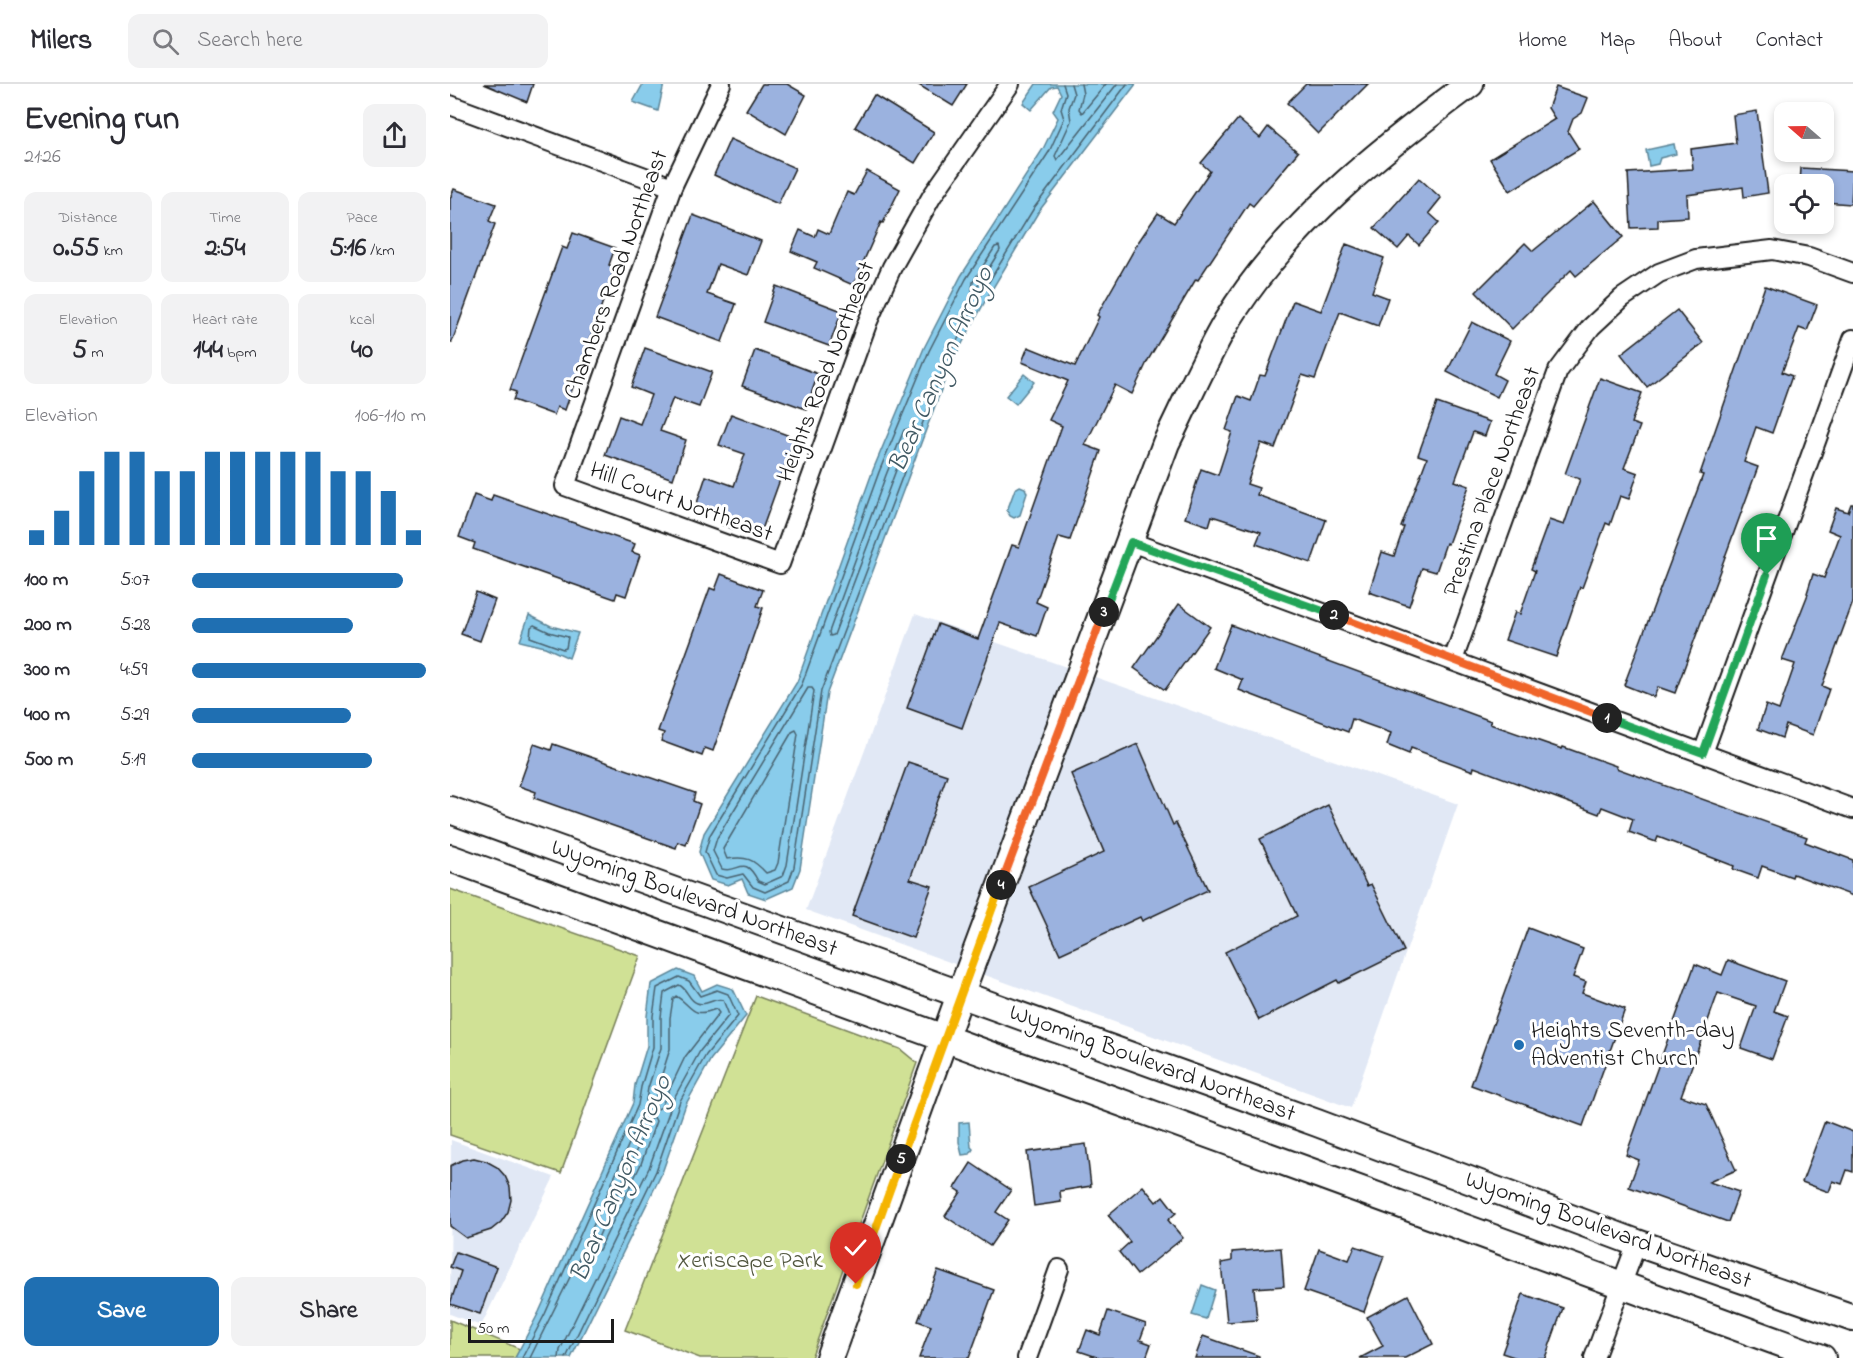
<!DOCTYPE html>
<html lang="en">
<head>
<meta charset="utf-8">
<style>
  :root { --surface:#fff; --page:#f2f2f3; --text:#2b2b33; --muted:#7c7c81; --line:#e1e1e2; --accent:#1f6fb2 }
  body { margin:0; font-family:"Indie Flower",sans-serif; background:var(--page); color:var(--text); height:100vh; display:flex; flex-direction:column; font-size:22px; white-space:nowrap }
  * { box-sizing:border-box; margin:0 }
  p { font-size:20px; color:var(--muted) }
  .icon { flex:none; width:33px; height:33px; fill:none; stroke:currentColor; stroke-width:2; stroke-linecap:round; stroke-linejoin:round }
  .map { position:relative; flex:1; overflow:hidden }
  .panel { display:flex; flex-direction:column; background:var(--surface); width:450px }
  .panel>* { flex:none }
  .needle { width:39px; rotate:290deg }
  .fabs { position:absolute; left:1324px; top:18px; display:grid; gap:12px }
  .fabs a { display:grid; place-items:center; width:60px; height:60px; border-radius:12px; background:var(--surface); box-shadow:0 3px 9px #0003; font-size:30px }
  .scale { position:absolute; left:18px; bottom:15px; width:146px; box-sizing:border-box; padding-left:6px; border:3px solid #1c1c1c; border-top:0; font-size:16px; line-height:21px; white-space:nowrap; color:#1c1c1c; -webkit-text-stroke:4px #fff; paint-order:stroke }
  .pin { position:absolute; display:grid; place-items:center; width:51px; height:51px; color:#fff; margin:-62px -26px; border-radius:50% 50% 50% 0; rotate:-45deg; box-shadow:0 0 6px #0007 }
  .pin .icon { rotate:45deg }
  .km { position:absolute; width:30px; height:30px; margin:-15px; border-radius:50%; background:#222; color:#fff; font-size:16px; line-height:30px; text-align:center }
  .round { display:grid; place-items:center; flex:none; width:63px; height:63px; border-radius:12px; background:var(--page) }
  .head { display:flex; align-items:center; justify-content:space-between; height:102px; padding:0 24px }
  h1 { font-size:33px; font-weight:800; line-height:45px }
  .figures { display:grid; grid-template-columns:repeat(3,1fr); gap:9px; height:102px; padding:6px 24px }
  .figures div { display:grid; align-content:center; border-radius:12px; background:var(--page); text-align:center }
  .figures b { font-size:26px; font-weight:800 }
  .figures small { font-size:16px; font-weight:400 }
  .figures p { font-size:16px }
  .chart { height:168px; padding:12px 24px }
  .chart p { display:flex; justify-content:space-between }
  .chart svg { width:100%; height:108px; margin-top:6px; stroke:var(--accent); stroke-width:6 }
  .primary-button { display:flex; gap:12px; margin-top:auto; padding:12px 24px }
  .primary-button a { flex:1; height:69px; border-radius:12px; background:var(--accent); color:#fff; font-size:24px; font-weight:800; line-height:69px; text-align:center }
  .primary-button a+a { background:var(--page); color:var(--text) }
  ul { padding:0 24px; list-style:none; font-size:20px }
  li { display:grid; grid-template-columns:96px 72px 1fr; align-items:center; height:45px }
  li i { height:15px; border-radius:8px; background:var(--accent) }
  header { display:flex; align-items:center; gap:36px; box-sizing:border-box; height:84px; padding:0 30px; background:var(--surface); border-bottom:2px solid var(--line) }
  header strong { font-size:28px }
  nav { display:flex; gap:33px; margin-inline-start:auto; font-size:21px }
  .search { width:420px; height:54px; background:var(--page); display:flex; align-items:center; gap:15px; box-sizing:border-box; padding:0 21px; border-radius:12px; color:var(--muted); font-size:22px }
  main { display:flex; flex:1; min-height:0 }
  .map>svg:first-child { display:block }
  .built { fill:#e1e8f5 }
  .green { fill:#d0e195; stroke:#767e58; stroke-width:1.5 }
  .water { fill:#89cceb; stroke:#5d8698; stroke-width:1.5 }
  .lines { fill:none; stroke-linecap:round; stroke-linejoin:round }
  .shore { stroke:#48626f; stroke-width:1.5 }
  .building { fill:#9bb2df; stroke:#1c1c1c; stroke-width:1.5 }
  .street-casing { stroke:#1c1c1c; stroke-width:22 }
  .secondary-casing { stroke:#1c1c1c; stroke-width:30 }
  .street { stroke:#fff; stroke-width:18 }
  .secondary { stroke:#fff; stroke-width:26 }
  .split-1-casing { stroke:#fff; stroke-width:12 }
  .split-2-casing { stroke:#fff; stroke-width:12 }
  .split-3-casing { stroke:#fff; stroke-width:12 }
  .split-4-casing { stroke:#fff; stroke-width:12 }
  .split-5-casing { stroke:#fff; stroke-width:12 }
  .split-6-casing { stroke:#fff; stroke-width:12 }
  .split-1 { stroke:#22a559; stroke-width:8 }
  .split-2 { stroke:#f0652b; stroke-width:8 }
  .split-3 { stroke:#22a559; stroke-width:8 }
  .split-4 { stroke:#f0652b; stroke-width:8 }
  .split-5 { stroke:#f5b400; stroke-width:8 }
  .split-6 { stroke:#f5b400; stroke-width:8 }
  .poi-dot { fill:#1f6fb2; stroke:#fff; stroke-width:2 }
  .labels { text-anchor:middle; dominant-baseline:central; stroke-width:6; stroke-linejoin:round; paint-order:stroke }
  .street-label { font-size:24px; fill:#1c1c1c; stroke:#fff }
  .poi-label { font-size:24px; fill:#1c1c1c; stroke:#fff; text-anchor:start }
  .park-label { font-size:24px; fill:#525740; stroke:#fff }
  .water-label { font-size:26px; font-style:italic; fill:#425a64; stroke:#fff }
</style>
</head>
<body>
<header>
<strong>Milers</strong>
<div class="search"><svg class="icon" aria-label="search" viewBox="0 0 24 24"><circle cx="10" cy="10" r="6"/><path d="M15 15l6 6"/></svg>Search here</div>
<nav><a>Home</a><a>Map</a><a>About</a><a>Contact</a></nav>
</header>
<main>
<section class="panel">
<div class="head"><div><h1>Evening run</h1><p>21:26</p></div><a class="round"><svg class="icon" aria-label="share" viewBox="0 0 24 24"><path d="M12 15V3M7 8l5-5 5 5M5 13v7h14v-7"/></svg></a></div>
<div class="figures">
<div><p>Distance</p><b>0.55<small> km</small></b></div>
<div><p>Time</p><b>2:54</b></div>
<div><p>Pace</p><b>5:16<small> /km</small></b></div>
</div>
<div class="figures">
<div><p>Elevation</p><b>5<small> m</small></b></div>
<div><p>Heart rate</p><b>144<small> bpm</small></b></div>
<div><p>kcal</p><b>40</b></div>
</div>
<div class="chart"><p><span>Elevation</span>106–110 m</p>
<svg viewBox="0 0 160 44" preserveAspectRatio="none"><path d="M5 44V38M15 44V30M25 44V14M35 44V6M45 44V6M55 44V14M65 44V14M75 44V6M85 44V6M95 44V6M105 44V6M115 44V6M125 44V14M135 44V14M145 44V22M155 44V38"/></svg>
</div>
<ul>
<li><b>100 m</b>5:07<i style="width:90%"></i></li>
<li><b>200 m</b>5:28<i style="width:69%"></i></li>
<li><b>300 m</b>4:59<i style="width:100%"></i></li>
<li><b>400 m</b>5:29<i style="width:68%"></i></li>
<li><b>500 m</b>5:19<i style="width:77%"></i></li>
</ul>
<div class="primary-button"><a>Save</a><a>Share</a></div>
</section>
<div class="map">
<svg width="1403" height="1274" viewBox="0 0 1403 1274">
  <rect width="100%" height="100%" fill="#fff"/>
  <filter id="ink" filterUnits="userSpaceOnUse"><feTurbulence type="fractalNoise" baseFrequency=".0167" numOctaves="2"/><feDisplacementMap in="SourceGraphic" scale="12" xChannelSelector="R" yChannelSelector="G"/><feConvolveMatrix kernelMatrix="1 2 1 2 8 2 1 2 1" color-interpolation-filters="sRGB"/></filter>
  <g filter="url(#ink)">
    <g class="built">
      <polygon points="465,530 1008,720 901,1024 356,826"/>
      <polygon points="1,1056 104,1093 31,1242 0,1230"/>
    </g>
    <g class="green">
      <polygon points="0,805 190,872 111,1089 0,1051"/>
      <polygon points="306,912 450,965 467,979 361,1274 250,1274 175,1246"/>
      <polygon points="0,1236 70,1265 65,1274 0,1274"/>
    </g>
    <g class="water">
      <polygon points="193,0 214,0 208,27 183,18"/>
      <polygon points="586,0 686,0 589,127 538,212 500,282 377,609 350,785 343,803 316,815 298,809 292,795 278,801 261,796 249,768 254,749 347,598 423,386 474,264 511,192 593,65 608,34 603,27 611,10 607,2 601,3 581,26 573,19"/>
      <polygon points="1224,60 1226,70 1210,74 1208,80 1199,82 1196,66"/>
      <polygon points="574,290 584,298 566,320 556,312"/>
      <polygon points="570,402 575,404 577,409 570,431 564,434 560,432 557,427 565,405"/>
      <polygon points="79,531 101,542 128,549 119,574 95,563 70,557"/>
      <polygon points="228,886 244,892 252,907 267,900 283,905 296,932 261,975 236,1020 212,1089 121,1274 65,1274 89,1228 183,1019 185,1001 197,962 197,932 201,900"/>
      <polygon points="519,1038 521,1063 523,1065 520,1070 512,1071 509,1058 509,1039"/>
      <polygon points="752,1201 765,1206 756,1235 742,1231"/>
    </g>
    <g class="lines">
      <g class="shore">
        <polyline points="613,0 616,9 611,25 614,35 599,68 516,195 479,267 429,388 352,600 260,751 255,768 266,791 277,794 293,790 303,803 315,808 339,797 344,783 371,607 495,280 532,209 584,124 677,0"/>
        <polyline points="621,0 624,10 619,24 621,37 605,72 607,76 667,0"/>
        <polyline points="631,0 633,10 629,25 632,29 656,0"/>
        <polygon points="549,162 550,166 526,205 522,206 523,198 545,163"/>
        <polygon points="458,345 460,349 384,551 380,552 379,548 436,391 454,346"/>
        <polygon points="84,541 99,548 118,553 116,564 113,565 80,553 81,543"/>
        <path d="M 358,604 L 362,604 L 364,607 L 337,781 L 333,792 L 315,800 L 308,797 C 293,769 290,790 272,785 L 263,767 L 267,754 Z"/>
        <path d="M 346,646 L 348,650 L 328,779 L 325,786 L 316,789 C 303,775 297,772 277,775 L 273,765 L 342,648 Z"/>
        <path d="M 226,912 C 243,922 240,935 266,925 L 269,929 L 235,973 L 211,1023 L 208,1025 L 205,1022 L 207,1006 L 220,965 L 220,934 L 223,915 Z"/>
        <polygon points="204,1033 206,1037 191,1080 149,1166 145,1167 144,1163 200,1035"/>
        <polyline points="72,1274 95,1230 188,1021 191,1003 203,963 203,932 207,904 229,893 239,897 250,912 267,906 278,910 288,932 256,971 230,1017 206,1087 116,1274"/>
        <path d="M 80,1274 L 127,1179 L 195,1023 L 198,1004 L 211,964 L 211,933 L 214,909 L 229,901 C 238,905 238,916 247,919 C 257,923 263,913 273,916 L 279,931 L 250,967 L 224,1014 L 199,1084 L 110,1266 L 109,1274"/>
      </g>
    </g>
    <g class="building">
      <polygon points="34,0 83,0 77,18"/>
      <polygon points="312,0 337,0 356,11 336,50 296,26"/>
      <polygon points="467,0 517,0 503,22"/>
      <polygon points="856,0 918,0 868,50 837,19"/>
      <polygon points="1106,3 1138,14 1132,29 1123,35 1118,48 1129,65 1060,107 1040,75 1105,35 1098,24"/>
      <polygon points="424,11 484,48 465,79 405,43"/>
      <polygon points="1307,27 1318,109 1294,113 1293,103 1237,111 1238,133 1208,135 1208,143 1181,144 1178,89 1243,85 1241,65 1286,59 1283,31"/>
      <polygon points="788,35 810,54 818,43 848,68 803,122 799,119 748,196 746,195 698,276 682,310 665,301 635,361 651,367 620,456 609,453 586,518 597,523 587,552 550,539 512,644 457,624 488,540 528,555 562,461 569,463 612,342 599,336 618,297 572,278 578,263 625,282 649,233 647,231 689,157 708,129 724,139 760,87 751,79"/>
      <polygon points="280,55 345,84 328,120 264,91"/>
      <polygon points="1351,84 1403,87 1401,120 1374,118 1374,100 1350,100"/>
      <polygon points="417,87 450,105 433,139 431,138 403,201 364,184 367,178 341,167 350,146 365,153 368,145 379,150 397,108 404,111"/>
      <polygon points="969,94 991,114 979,129 989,138 969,161 959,152 948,165 924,144"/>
      <polygon points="4,105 46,120 39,137 45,140 2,258 0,258 0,115"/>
      <polygon points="1144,117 1173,153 1126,192 1121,186 1062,245 1026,208 1075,159 1083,167"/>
      <polygon points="243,131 311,157 298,191 268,180 257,210 286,220 272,258 205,233"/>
      <polygon points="123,149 165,164 159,181 165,183 115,326 107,323 104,331 63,316 66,308 60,306 112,163 117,165"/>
      <polygon points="896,160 934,174 922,208 938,214 928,242 890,228 865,295 852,291 825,364 811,359 797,400 809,404 807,411 876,436 861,479 806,460 811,448 762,432 759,442 735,434 751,385 768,391 782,348 776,346 788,312 801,317 810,291 815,292 843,217 871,227"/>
      <polygon points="326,202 392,227 379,262 313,238"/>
      <polygon points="1315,202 1367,221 1357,247 1349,244 1332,288 1342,292 1322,349 1306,343 1294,378 1308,383 1225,609 1208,603 1204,613 1174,601 1253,391 1250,390"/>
      <polygon points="1227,226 1253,259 1197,303 1171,270"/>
      <polygon points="1022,238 1060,257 1044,290 1055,296 1047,313 997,288"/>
      <polygon points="195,264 262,288 249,323 223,314 210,347 236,356 223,395 155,371 169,332 190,340 201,311 181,303"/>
      <polygon points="305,266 368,290 356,325 292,302"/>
      <polygon points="1150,294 1192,309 1181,339 1190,342 1174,384 1188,389 1179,415 1170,412 1160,441 1156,439 1132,504 1130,503 1106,573 1055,556 1065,528 1070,530 1085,487 1081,485 1099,436 1114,441 1130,395 1115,390"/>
      <polygon points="987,319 1040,338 1035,352 1023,348 1005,397 1019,402 998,460 996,459 986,488 972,484 959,522 919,508 932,468 944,472 954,443 951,443 977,374 968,371"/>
      <polygon points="281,330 345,354 309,454 270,440 273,432 246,422 256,392 284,402 295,370 269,361"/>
      <polygon points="24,411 41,417 43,411 185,460 182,468 190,471 176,512 167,509 165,515 23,465 25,459 9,453"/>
      <polygon points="1401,420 1403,420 1403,518 1372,602 1379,605 1363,651 1336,641 1332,654 1308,645 1316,621 1329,626 1345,580 1332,576 1358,510 1357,509 1363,490 1374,494 1390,451 1378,446 1386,424 1398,428"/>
      <polygon points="271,490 313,506 307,522 313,524 263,667 255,664 252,672 211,657 214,649 208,647 260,504 265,506"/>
      <polygon points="26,508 45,516 30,557 11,550"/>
      <polygon points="729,520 760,543 715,606 684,584"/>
      <polygon points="781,541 1041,637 1040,640 1112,665 1113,663 1166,682 1166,684 1357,753 1355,758 1403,776 1403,812 1343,790 1342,793 1312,782 1308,794 1283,785 1284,782 1208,753 1206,758 1179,748 1183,735 1152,723 1149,730 1024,683 1023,687 961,664 959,670 937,661 941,649 902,635 898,648 789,606 793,596 764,584"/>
      <polygon points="84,660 101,666 103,660 245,709 243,717 250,720 236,761 228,758 226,764 84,714 86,708 69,702"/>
      <polygon points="688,660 723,741 726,739 758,806 692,837 690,833 610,870 579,803 654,768 621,690"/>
      <polygon points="458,678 497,691 460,795 482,802 463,854 402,832"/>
      <polygon points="878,721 917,802 921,800 954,867 889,899 887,896 809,936 775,868 847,832 810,755"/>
      <polygon points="1078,844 1133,865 1123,893 1136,898 1132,909 1175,925 1133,1042 1021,1001"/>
      <polygon points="1278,876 1335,897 1324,927 1338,932 1322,975 1291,964 1306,922 1268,909 1231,1012 1256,1020 1286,1086 1259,1098 1289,1108 1278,1138 1179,1103 1189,1076 1176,1071 1245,880 1272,891"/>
      <polygon points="1375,1037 1403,1048 1403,1088 1397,1086 1392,1100 1383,1097 1379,1108 1352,1098"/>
      <polygon points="636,1060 641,1102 610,1107 611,1118 584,1122 577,1068"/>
      <polygon points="24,1074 36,1077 47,1083 55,1092 60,1103 61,1116 58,1128 51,1138 41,1146 16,1154 0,1142 0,1082 12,1076"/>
      <polygon points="521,1079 561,1106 546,1128 558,1136 540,1162 495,1132 511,1108 505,1104"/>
      <polygon points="693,1102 706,1118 713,1112 726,1129 718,1136 733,1154 687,1191 669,1168 680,1158 658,1131"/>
      <polygon points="905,1162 934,1172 914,1228 854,1207 869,1165 899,1176"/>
      <polygon points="831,1164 834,1202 804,1204 807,1236 777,1238 771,1179 782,1177 782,1168"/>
      <polygon points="6,1168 47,1183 30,1230 0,1220 11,1187 0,1183"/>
      <polygon points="488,1186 544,1206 519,1274 469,1274 481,1242 468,1237"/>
      <polygon points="1073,1210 1113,1224 1095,1274 1067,1274 1052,1269"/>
      <polygon points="958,1211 983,1260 955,1274 910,1274 933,1262 917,1233"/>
      <polygon points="658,1227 696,1240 690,1256 701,1260 696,1274 650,1274 629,1267 637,1246 650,1251"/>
      <polygon points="753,1252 809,1272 809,1274 745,1274"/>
    </g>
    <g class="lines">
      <defs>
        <g id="street">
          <polyline points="271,0 222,103 115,402 330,480 418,237 442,183 482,112 560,0"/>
          <polyline points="0,21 222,103"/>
          <polyline points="681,458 1403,725"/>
          <polyline points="1003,576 1108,287 1141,243 1172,214 1209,189 1246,175 1322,166 1359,173 1403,189"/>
          <polyline points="1253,669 1403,255"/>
          <polyline points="577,1274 609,1185"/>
          <polyline points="1144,1274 1187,1159"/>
        </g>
        <g id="secondary">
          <polyline points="0,726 867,1039 1187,1159 1403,1234"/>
          <polyline points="0,774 1372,1274"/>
          <path d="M 379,1274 L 510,911 L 716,359 C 736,319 754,276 777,237 C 837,140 929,67 1020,0"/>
        </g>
      </defs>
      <use href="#street" class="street-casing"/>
      <use href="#secondary" class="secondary-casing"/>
      <use href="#street" class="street"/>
      <use href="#secondary" class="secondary"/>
    </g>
  </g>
  <g class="lines" filter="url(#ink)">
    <defs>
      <polyline id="split-1" points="1157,634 1253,669 1317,491"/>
      <polyline id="split-2" points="884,531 1157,634"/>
      <polyline id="split-3" points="654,528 681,458 884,531"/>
      <polyline id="split-4" points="551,801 654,528"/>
      <polyline id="split-5" points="451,1075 551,801"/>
      <polyline id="split-6" points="406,1200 451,1075"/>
    </defs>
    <use href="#split-1" class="split-1-casing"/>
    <use href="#split-2" class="split-2-casing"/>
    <use href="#split-3" class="split-3-casing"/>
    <use href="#split-4" class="split-4-casing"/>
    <use href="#split-5" class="split-5-casing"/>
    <use href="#split-6" class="split-6-casing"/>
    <use href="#split-1" class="split-1"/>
    <use href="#split-2" class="split-2"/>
    <use href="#split-3" class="split-3"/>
    <use href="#split-4" class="split-4"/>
    <use href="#split-5" class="split-5"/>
    <use href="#split-6" class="split-6"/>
  </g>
  <circle class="poi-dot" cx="1069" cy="961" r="6"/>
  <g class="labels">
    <g class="street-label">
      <text transform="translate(167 191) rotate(-70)">Chambers Road Northeast</text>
      <text transform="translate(377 288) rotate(-69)">Heights Road Northeast</text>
      <text transform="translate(1043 398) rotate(-70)">Prestina Place Northeast</text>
      <text transform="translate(231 419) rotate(20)">Hill Court Northeast</text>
      <text transform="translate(244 815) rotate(20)">Wyoming Boulevard Northeast</text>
      <text transform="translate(702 980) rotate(20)">Wyoming Boulevard Northeast</text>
      <text transform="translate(1158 1147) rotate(20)">Wyoming Boulevard Northeast</text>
    </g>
    <g class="poi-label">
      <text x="1081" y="947">Heights Seventh-day<tspan x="1081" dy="28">Adventist Church</tspan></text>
    </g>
    <g class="park-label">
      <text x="300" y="1177">Xeriscape Park</text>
    </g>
    <g class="water-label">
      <text transform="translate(492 286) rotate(-66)">Bear Canyon Arroyo</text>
      <text transform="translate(172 1095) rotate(-67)">Bear Canyon Arroyo</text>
    </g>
  </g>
</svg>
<div class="fabs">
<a><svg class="needle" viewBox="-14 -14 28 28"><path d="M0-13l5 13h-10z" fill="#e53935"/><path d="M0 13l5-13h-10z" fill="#7c7c81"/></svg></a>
<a><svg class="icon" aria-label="locate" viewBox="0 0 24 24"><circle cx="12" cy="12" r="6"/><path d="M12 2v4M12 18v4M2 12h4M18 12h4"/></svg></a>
</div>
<div class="scale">50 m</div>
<div class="pin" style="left:1317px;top:491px;background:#1e9e55"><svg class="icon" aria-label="arrive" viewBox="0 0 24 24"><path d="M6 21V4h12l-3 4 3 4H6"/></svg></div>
<div class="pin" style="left:406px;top:1200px;background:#d93025"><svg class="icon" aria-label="check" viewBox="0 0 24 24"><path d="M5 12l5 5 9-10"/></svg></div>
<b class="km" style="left:1157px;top:634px">1</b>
<b class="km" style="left:884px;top:531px">2</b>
<b class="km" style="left:654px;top:528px">3</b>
<b class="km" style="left:551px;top:801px">4</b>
<b class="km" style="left:451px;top:1075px">5</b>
</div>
</main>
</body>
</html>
